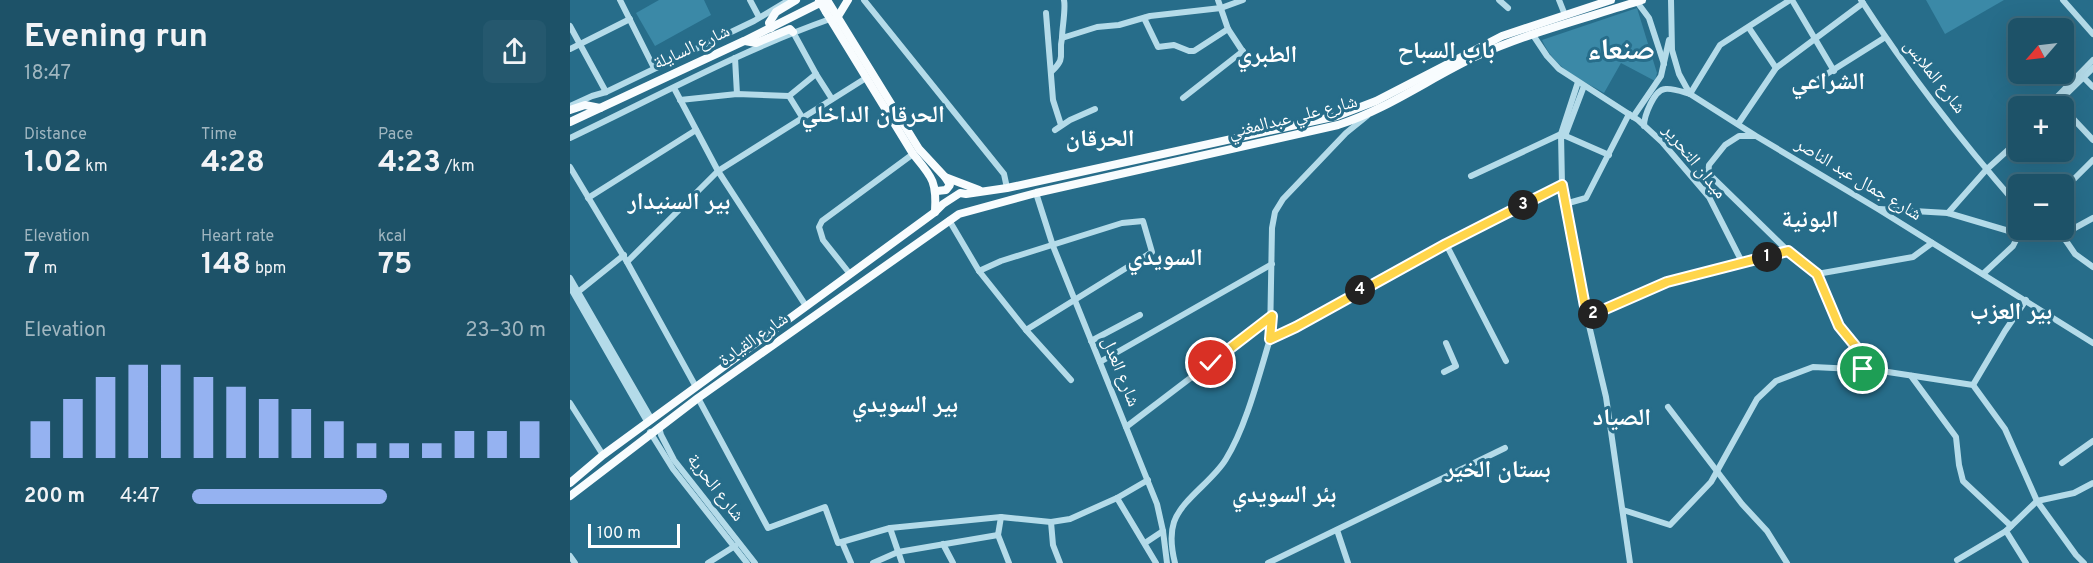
<!DOCTYPE html>
<html lang="en">
<head>
<meta charset="utf-8">
<style>
  :root { --surface:#1d5268; --page:#25586e; --text:#f1f3f6; --muted:#a0b6c0; --line:#3b697c; --accent:#95b2f1 }
  body { margin:0; font-family:Overpass,"Noto Naskh Arabic",sans-serif; background:var(--page); color:var(--text); height:100vh; display:flex; flex-direction:column; font-size:22px; white-space:nowrap }
  * { box-sizing:border-box; margin:0 }
  p { font-size:20px; color:var(--muted) }
  .icon { flex:none; width:33px; height:33px; fill:none; stroke:currentColor; stroke-width:2; stroke-linecap:round; stroke-linejoin:round }
  .map { position:relative; flex:1; overflow:hidden }
  .side { display:flex; flex-direction:column; background:var(--surface); width:570px }
  .side>* { flex:none }
  .needle { width:39px; rotate:242deg }
  .fabs { position:absolute; left:1438px; top:18px; display:grid; gap:12px }
  .fabs a { display:grid; place-items:center; width:66px; height:66px; border-radius:9px; background:var(--surface); box-shadow:0 6px 24px #0002,0 0 0 2px var(--line); font-size:30px }
  .scale { position:absolute; left:18px; bottom:15px; width:92px; box-sizing:border-box; padding-left:6px; border:3px solid #fff; border-top:0; font-size:16px; line-height:21px; white-space:nowrap; color:#fff; -webkit-text-stroke:4px #276d8a; paint-order:stroke }
  .pin { position:absolute; display:grid; place-items:center; width:51px; height:51px; color:#fff; margin:-26px; border:3px solid #fff; border-radius:50%; box-shadow:0 2px 6px #0007 }
  .km { position:absolute; width:30px; height:30px; margin:-15px; border-radius:50%; background:#222; color:#fff; font-size:16px; line-height:30px; text-align:center }
  .round { display:grid; place-items:center; flex:none; width:63px; height:63px; border-radius:9px; background:var(--page) }
  .head { display:flex; align-items:center; justify-content:space-between; height:102px; padding:0 24px }
  h1 { font-size:33px; font-weight:700; line-height:45px }
  .metrics { display:grid; grid-template-columns:repeat(3,1fr); gap:9px; height:102px; padding:6px 24px }
  .metrics div { display:grid; align-content:center }
  .metrics b { font-size:30px; font-weight:700 }
  .metrics small { font-size:16px; font-weight:400 }
  .metrics p { font-size:16px }
  .chart { height:168px; padding:12px 24px }
  .chart p { display:flex; justify-content:space-between }
  .chart svg { width:100%; height:108px; margin-top:6px; stroke:var(--accent); stroke-width:6 }
  ul { padding:0 24px; list-style:none; font-size:20px }
  li { display:grid; grid-template-columns:96px 72px 1fr; align-items:center; height:45px }
  li i { height:15px; border-radius:8px; background:var(--accent) }
  main { display:flex; flex:1; min-height:0 }
  .map>svg:first-child { display:block }
  .green { fill:#3b89a7 }
  .lines { fill:none; stroke-linecap:round; stroke-linejoin:round }
  .minor { stroke:#b4dbe9; stroke-width:6 }
  .major { stroke:#f8fcfe; stroke-width:8 }
  .major-bridge { stroke:#f8fcfe; stroke-width:8 }
  .route-casing { stroke:#fff; stroke-width:12 }
  .route { stroke:#ffd54a; stroke-width:8 }
  .labels { text-anchor:middle; dominant-baseline:central; stroke-width:6; stroke-linejoin:round; paint-order:stroke }
  .street-label { font-size:18px; fill:#fff; stroke:#276d8a }
  .district-label { font-size:24px; font-weight:bold; fill:#fff; stroke:#276d8a }
  .town-label { font-size:30px; font-weight:bold; fill:#fff; stroke:#276d8a }
</style>
</head>
<body>
<main>
<section class="side">
<div class="head"><div><h1>Evening run</h1><p>18:47</p></div><a class="round"><svg class="icon" aria-label="share" viewBox="0 0 24 24"><path d="M12 15V3M7 8l5-5 5 5M5 13v7h14v-7"/></svg></a></div>
<div class="metrics">
<div><p>Distance</p><b>1.02<small> km</small></b></div>
<div><p>Time</p><b>4:28</b></div>
<div><p>Pace</p><b>4:23<small> /km</small></b></div>
</div>
<div class="metrics">
<div><p>Elevation</p><b>7<small> m</small></b></div>
<div><p>Heart rate</p><b>148<small> bpm</small></b></div>
<div><p>kcal</p><b>75</b></div>
</div>
<div class="chart"><p><span>Elevation</span>23–30 m</p>
<svg viewBox="0 0 160 44" preserveAspectRatio="none"><path d="M5 44V29M15 44V20M25 44V11M35 44V6M45 44V6M55 44V11M65 44V15M75 44V20M85 44V24M95 44V29M105 44V38M115 44V38M125 44V38M135 44V33M145 44V33M155 44V29"/></svg>
</div>
<ul>
<li><b>200 m</b>4:47<i style="width:55%"></i></li>
</ul>
</section>
<div class="map">
<svg width="1523" height="563" viewBox="0 0 1523 563">
  <rect width="100%" height="100%" fill="#276d8a"/>
  <g class="green">
    <polygon points="89,0 134,0 141,15 85,46 66,13"/>
    <polygon points="1356,0 1434,0 1375,34"/>
    <path d="M 1067,8 L 1087,73 L 1085,81 L 1051,63 L 1034,93 C 1007,77 985,69 972,40 Z"/>
  </g>
  <g class="lines">
    <g class="minor">
      <polyline points="50,0 84,68"/>
      <polyline points="180,0 189,17"/>
      <polyline points="294,0 434,174 437,188"/>
      <path d="M 494,0 C 496,9 492,28 492,38 L 527,27 L 549,25 L 580,16 L 651,8 L 673,0"/>
      <polyline points="648,0 658,29 679,61"/>
      <polyline points="929,0 938,8"/>
      <polyline points="989,0 995,15"/>
      <polyline points="1101,0 1102,50 1109,74 1120,94 1186,136 1308,209 1523,343"/>
      <polyline points="1222,0 1264,71"/>
      <path d="M 1291,0 C 1338,73 1392,142 1449,207"/>
      <polyline points="1493,0 1523,34"/>
      <polyline points="1067,2 1079,18 1094,64"/>
      <polyline points="476,13 483,100 491,125"/>
      <polyline points="574,18 588,47 604,45 619,51 624,51 658,29"/>
      <polyline points="0,26 36,92"/>
      <polyline points="1179,28 1206,68"/>
      <polyline points="223,32 246,74 262,99"/>
      <polyline points="963,35 977,56 989,69 1068,120 1092,142 1139,197 1173,264"/>
      <polyline points="0,49 60,19"/>
      <polyline points="165,58 167,94"/>
      <path d="M 482,71 C 497,57 488,55 492,38"/>
      <polyline points="1513,77 1523,87"/>
      <polyline points="1008,82 991,134 992,185 1017,317 1036,397 1060,563"/>
      <polyline points="1244,82 1314,38"/>
      <polyline points="104,88 148,171 236,306"/>
      <polyline points="219,96 246,74"/>
      <polyline points="613,98 673,51"/>
      <polyline points="110,100 167,94 219,96 232,117"/>
      <polyline points="0,106 22,96 36,92 184,21 219,0"/>
      <polyline points="1478,106 1523,60"/>
      <polyline points="1484,106 1523,68"/>
      <polyline points="1494,109 1523,140"/>
      <polyline points="797,116 776,133 713,199 705,212 702,228 700,339 726,327 876,244 992,185"/>
      <polyline points="1063,117 1091,76 1099,40"/>
      <polyline points="1168,124 1206,68 1293,3"/>
      <path d="M 1074,126 C 1074,116 1084,90 1095,89 C 1103,88 1113,92 1120,94 L 1150,45 L 1220,0"/>
      <polyline points="485,130 500,120 525,109"/>
      <polyline points="995,136 1014,86"/>
      <path d="M 0,138 C 86,97 170,51 260,19"/>
      <polyline points="0,167 57,262 126,387"/>
      <polyline points="1138,173 1218,251 1247,274 1269,326 1305,370 1403,385 1435,429 1467,501 1506,555 1514,563"/>
      <polyline points="901,176 991,134 1039,155"/>
      <polyline points="1494,189 1523,160"/>
      <polyline points="466,193 483,246 587,504 593,531 597,563"/>
      <polyline points="1138,195 1137,184 1139,165 1155,145 1169,136 1185,136"/>
      <polyline points="18,198 126,130"/>
      <polyline points="995,204 1016,198 1059,114"/>
      <polyline points="1309,209 1378,213 1449,234"/>
      <polyline points="1378,213 1416,170 1449,140"/>
      <polyline points="379,220 409,271 456,330 501,380"/>
      <polyline points="1467,230 1471,236 1492,235 1523,218"/>
      <polyline points="1492,235 1505,254 1523,267"/>
      <polyline points="876,244 936,361"/>
      <polyline points="57,262 148,171 296,78"/>
      <polyline points="409,271 431,261 552,223 573,221 582,252 456,330"/>
      <polyline points="280,274 253,240 249,227 252,221 343,154"/>
      <polyline points="1247,274 1343,257 1362,243"/>
      <polyline points="1413,274 1443,246 1449,234 1454,230"/>
      <polyline points="0,278 82,420"/>
      <polyline points="0,287 78,423"/>
      <polyline points="8,292 54,255"/>
      <polyline points="1017,317 1097,282 1218,251"/>
      <polyline points="521,341 570,315"/>
      <polyline points="530,362 702,264"/>
      <polyline points="874,372 886,366 876,343"/>
      <polyline points="1341,376 1386,437 1389,465 1393,481 1441,526"/>
      <polyline points="1403,385 1435,331 1456,300"/>
      <polyline points="128,398 198,528 255,507 268,543 320,528 431,517 481,522 500,519 547,498 578,480"/>
      <polyline points="0,403 33,455"/>
      <polyline points="1098,407 1172,504 1197,531 1217,563"/>
      <polyline points="89,427 91,435 104,460 185,563"/>
      <polyline points="556,427 702,316"/>
      <polyline points="80,432 103,469 177,563"/>
      <polyline points="1492,463 1523,441"/>
      <polyline points="547,498 586,563"/>
      <polyline points="1053,510 1100,525 1141,482 1187,399 1206,381 1243,367 1305,370"/>
      <polyline points="481,522 483,545 490,563"/>
      <polyline points="320,528 332,563"/>
      <polyline points="767,530 778,563"/>
      <polyline points="428,535 431,517"/>
      <polyline points="272,542 281,563"/>
      <polyline points="575,543 593,531"/>
      <polyline points="373,544 383,563"/>
      <polyline points="0,556 5,563"/>
      <polyline points="1387,560 1436,531"/>
      <polyline points="138,563 165,546"/>
      <polyline points="303,563 328,552 428,535 439,563"/>
      <path d="M 605,563 C 602,551 600,534 604,522 C 612,499 643,481 656,459 C 676,427 689,375 700,339"/>
      <polyline points="698,563 935,448"/>
      <polyline points="1456,563 1436,531 1467,501 1504,493 1523,483"/>
    </g>
    <g class="major">
      <polyline points="257,0 349,149 375,177 409,190"/>
      <path d="M 256,12 L 343,154 C 362,177 367,181 365,212"/>
      <polyline points="267,18 278,0"/>
      <polyline points="201,28 199,23 206,12 226,0"/>
      <polyline points="175,41 186,43 220,29 223,32"/>
      <polyline points="0,110 15,105 30,108"/>
      <polyline points="0,122 174,41 256,0"/>
      <polyline points="367,191 376,190 380,185 375,177"/>
      <polyline points="0,483 33,455 365,212 373,204 390,193 396,194 437,188 767,116 806,101 932,36 1041,0"/>
      <path d="M 0,496 L 128,398 L 389,214 L 466,193 L 768,125 C 818,109 860,78 907,56 C 960,32 1017,18 1072,0"/>
    </g>
    <polyline class="major-bridge" points="249,0 256,12"/>
  </g>
  <g class="lines">
    <defs>
      <polyline id="route" points="641,363 702,316 700,339 726,327 876,244 992,185 1017,317 1097,282 1218,251 1247,274 1269,326 1305,370 1293,369"/>
    </defs>
    <use href="#route" class="route-casing"/>
    <use href="#route" class="route"/>
  </g>
  <g class="labels">
    <g class="street-label">
      <text transform="translate(122 48) rotate(-25)">شارع السايلة</text>
      <text transform="translate(1364 77) rotate(52)">شارع الملابس</text>
      <text transform="translate(723 118) rotate(-14)">شارع علي عبدالمغني</text>
      <text transform="translate(1124 162) rotate(51)">ميدان التحرير</text>
      <text transform="translate(1288 180) rotate(31)">شارع جمال عبد الناصر</text>
      <text transform="translate(184 340) rotate(-35)">شارع القيادة</text>
      <text transform="translate(550 372) rotate(68)">شارع العدل</text>
      <text transform="translate(145 488) rotate(52)">شارع الحرية</text>
    </g>
    <g class="district-label">
      <text x="876" y="52">باب السباح</text>
      <text x="697" y="56">الطبري</text>
      <text x="1258" y="83">الشراعي</text>
      <text x="303" y="116">الحرقان الداخلي</text>
      <text x="530" y="140">الحرقان</text>
      <text x="109" y="203">بير السنيدار</text>
      <text x="1240" y="221">البونية</text>
      <text x="595" y="259">السويدي</text>
      <text x="1441" y="313">بير العزب</text>
      <text x="335" y="406">بير السويدي</text>
      <text x="1052" y="419">الصياد</text>
      <text x="928" y="471">بستان الخير</text>
      <text x="714" y="496">بئر السويدي</text>
    </g>
    <g class="town-label">
      <text x="1051" y="51">صنعاء</text>
    </g>
  </g>
</svg>
<div class="fabs">
<a><svg class="needle" viewBox="-14 -14 28 28"><path d="M0-13l5 13h-10z" fill="#e53935"/><path d="M0 13l5-13h-10z" fill="#a0b6c0"/></svg></a>
<a>+</a>
<a>−</a>
</div>
<div class="scale">100 m</div>
<div class="pin" style="left:1293px;top:369px;background:#1e9e55"><svg class="icon" aria-label="arrive" viewBox="0 0 24 24"><path d="M6 21V4h12l-3 4 3 4H6"/></svg></div>
<div class="pin" style="left:641px;top:363px;background:#d93025"><svg class="icon" aria-label="check" viewBox="0 0 24 24"><path d="M5 12l5 5 9-10"/></svg></div>
<b class="km" style="left:1197px;top:257px">1</b>
<b class="km" style="left:1023px;top:314px">2</b>
<b class="km" style="left:953px;top:205px">3</b>
<b class="km" style="left:790px;top:290px">4</b>
</div>
</main>
</body>
</html>
